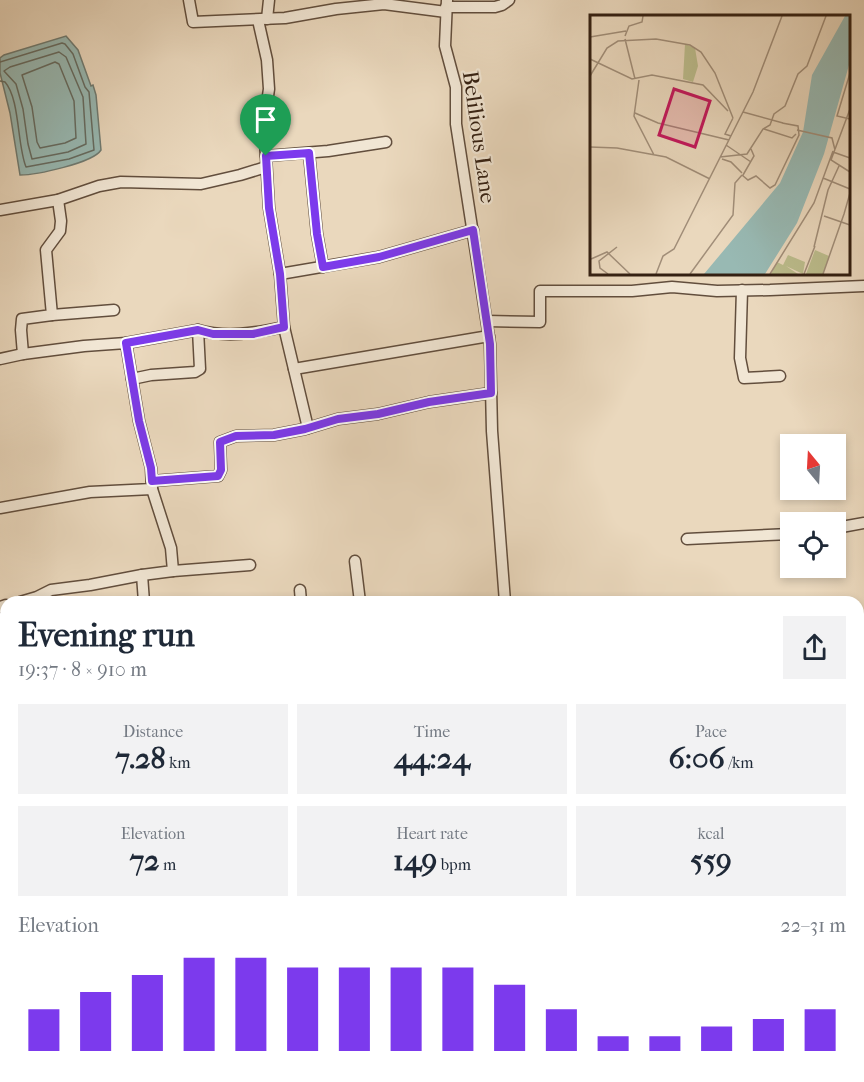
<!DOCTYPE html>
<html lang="en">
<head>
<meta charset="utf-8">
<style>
  :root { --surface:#fff; --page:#f2f2f3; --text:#1f2937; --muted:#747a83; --accent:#7c3aed }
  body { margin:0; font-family:"IM FELL French Canon",serif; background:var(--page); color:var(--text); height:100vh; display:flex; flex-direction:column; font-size:22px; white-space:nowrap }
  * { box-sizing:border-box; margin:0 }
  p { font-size:20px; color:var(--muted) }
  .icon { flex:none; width:33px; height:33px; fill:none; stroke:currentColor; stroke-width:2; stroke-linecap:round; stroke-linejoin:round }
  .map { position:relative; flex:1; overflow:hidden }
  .details { position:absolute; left:0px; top:596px; width:864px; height:488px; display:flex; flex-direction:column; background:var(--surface); border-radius:18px 18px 0 0; box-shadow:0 3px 9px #0003 }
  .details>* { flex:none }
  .needle { width:39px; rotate:342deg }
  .controls { position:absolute; left:780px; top:434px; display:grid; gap:12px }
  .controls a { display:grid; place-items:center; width:66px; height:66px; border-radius:0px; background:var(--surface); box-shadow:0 3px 9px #0003; font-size:30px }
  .pin { position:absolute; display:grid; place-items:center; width:51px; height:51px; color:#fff; margin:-62px -26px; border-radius:50% 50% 50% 0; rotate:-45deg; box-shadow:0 0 6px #0007 }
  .pin .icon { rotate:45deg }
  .round { display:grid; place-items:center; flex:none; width:63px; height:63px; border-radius:0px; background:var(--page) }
  .head { display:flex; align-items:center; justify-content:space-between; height:102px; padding:0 18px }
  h1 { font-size:33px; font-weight:700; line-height:45px }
  .figures { display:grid; grid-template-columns:repeat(3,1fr); gap:9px; height:102px; padding:6px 18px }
  .figures div { display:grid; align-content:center; border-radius:0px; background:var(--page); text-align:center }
  .figures b { font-size:30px; font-weight:700 }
  .figures small { font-size:16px; font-weight:400 }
  .figures p { font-size:16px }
  .chart { height:168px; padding:12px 18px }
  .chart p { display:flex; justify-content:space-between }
  .chart svg { width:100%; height:108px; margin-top:6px; stroke:var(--accent); stroke-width:6 }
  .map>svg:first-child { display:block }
  .water { fill:#98b9b3; stroke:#707c73; stroke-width:1.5 }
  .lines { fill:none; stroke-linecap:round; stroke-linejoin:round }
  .shore { stroke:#666c62; stroke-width:1.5 }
  .minor-casing { stroke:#624e3d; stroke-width:13 }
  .major-casing { stroke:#342012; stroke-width:16 }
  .minor { stroke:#f1e6d4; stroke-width:10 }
  .major { stroke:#ead8bd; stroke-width:14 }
  .route-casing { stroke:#fff; stroke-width:12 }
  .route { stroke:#7c3aed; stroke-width:8 }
  .labels { text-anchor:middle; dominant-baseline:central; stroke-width:4.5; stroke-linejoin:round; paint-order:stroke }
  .street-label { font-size:22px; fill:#342012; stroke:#f1e6d4 }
  .inset-river { fill:none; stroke:#98b9b3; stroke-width:3 }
  .inset-road { fill:none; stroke:#a18e79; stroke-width:1.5 }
  .view { fill:#c2185b; fill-opacity:0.15; stroke:#c2185b; stroke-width:3 }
  .inset-edge { fill:none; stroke:#342012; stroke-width:3 }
</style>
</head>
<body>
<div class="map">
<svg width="864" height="1082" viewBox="0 0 864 1082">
  <rect width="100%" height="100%" fill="#ead8bd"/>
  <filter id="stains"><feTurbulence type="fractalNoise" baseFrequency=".00333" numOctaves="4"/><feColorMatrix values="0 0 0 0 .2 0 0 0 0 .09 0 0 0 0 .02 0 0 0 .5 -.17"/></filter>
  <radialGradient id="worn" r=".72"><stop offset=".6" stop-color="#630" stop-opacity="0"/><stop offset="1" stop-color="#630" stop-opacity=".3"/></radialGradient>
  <path class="water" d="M 66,36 L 78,50 L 91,86 L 93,85 L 96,95 L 101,150 C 93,163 36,175 20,175 L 10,113 L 0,73 L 0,58 L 4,55 Z"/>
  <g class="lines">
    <g class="shore">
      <polygon points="59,52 66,57 83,97 86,144 68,152 32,159 28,144 23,109 16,84 4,71 10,67"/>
      <path d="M 0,62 L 62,43 L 65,44 L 73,54 L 85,87 L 89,92 L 94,150 L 69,159 L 26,167 C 17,145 20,99 5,82 L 0,81"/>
      <polygon points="55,62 59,64 74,101 76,138 65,143 40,148 37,142 32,107 22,75"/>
    </g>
    <defs>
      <g id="minor">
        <polyline points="189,0 193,22 285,18 336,9 384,4 446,12"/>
        <polyline points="447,0 445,46 456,87 456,124 490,344 492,431 505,602"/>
        <polyline points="446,7 495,7 502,5 509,0"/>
        <polyline points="267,19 269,0"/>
        <polyline points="258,20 267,60 269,89 264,123 269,208 280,274 284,327 308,428"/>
        <polyline points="309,153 317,234 323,267"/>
        <polyline points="266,156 328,151 386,142"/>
        <polyline points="0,210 58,200 99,186 121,182 201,184 240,175 266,167"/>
        <polyline points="280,274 379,257 473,230"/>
        <polyline points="742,290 740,358 744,378 780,376"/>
        <polyline points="52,315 114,310"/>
        <polyline points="487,321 540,322 540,291 632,291 672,287 717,291 770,290 864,286"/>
        <polyline points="126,343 198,330"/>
        <path d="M 23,354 L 84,346 L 126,343 L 132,379 L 151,375 L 195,372 L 200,369 L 198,330 C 227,338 255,333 284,327"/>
        <polyline points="0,359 23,354 21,330 22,319 52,315 46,250 60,231 61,221 58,200"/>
        <polyline points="294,369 489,336"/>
        <polyline points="152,481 218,476 221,470 220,442 236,436 274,435 305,429 338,419 378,414 429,402 491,393"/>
        <polyline points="0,508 90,492 152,489 151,468 139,421 132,379"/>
        <polyline points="836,528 864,523"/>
        <polyline points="687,539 790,534"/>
        <polyline points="355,561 360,602"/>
        <polyline points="173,571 250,565"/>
        <polyline points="300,590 301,602"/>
        <polyline points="20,602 37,597 51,590 90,585 142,575"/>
        <polyline points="144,602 142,575 173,571 171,548 152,489"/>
        <polyline points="0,607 6,605"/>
        <polyline points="0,663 6,668"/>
        <polyline points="858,874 864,875"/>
        <polyline points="0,941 6,940"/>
        <polyline points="858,971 864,970"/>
        <polyline points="0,1060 6,1059"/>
        <polyline points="407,1077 408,1082"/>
        <polyline points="462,1077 462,1082"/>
        <polyline points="821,1077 821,1082"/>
        <polyline points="659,1082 660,1077"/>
      </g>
      <g id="major">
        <polyline points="858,724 864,724"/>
        <polyline points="0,833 6,832"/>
      </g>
    </defs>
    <use href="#minor" class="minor-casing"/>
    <use href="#major" class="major-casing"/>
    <use href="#minor" class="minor"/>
    <use href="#major" class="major"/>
  </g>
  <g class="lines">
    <defs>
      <polygon id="route" points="309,153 317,234 323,267 379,257 473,230 490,344 491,393 429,402 378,414 338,419 305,429 274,435 236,436 220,442 221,470 218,476 152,481 151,468 139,421 126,343 198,330 213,334 253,334 284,327 280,274 269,208 266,156"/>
    </defs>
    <use href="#route" class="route-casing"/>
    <use href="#route" class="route"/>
  </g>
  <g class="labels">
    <g class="street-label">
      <text transform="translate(479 137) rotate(82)">Belilious Lane</text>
    </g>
  </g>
  <g transform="translate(590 15)">
    <rect width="260" height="260" fill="#ead8bd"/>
    <path d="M 95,29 L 105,33 L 108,51 L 103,67 L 93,64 ZM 225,235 L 239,241 L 233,259 L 216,259 ZM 198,240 L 215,247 L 213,259 L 196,251 L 208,259 L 181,259 L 187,247 L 193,250 Z" fill="#bcbd8d"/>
    <path d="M 255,1 L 259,1 L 259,50 L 234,139 L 207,208 L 175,259 L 114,259 L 190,168 L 213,117 L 222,60 Z" fill="#98b9b3"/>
    <path class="inset-river" d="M 207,135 L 226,152M 205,139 L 210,145 L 210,175 L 216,182M 204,208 L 208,189 L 196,166 L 205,141"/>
    <path class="inset-road" d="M 35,21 L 39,11 L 52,7 L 53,1M 0,22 L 36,16M 35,24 L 45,64M 0,44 L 42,64 L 62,60 L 113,70 L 138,96M 260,58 L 247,101 L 260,104M 0,61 L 17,33 L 28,26 L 66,24 L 100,30 L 111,37 L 125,58 L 143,103M 49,65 L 44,101 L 64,140M 260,94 L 241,145 L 260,157M 153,97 L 193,108M 45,98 L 68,108 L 139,125M 174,114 L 202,123 L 206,119M 207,115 L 242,123 L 245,135M 141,121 L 135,119 L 143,103M 136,130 L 161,147M 0,132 L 27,133 L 76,142 L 120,164M 243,137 L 260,143M 130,142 L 157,139 L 173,114 L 180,110 L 184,99 L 195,91 L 208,59 L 217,51 L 236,1M 132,144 L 141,147 L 152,158M 152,160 L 158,165 L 166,161 L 180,173 L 185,170 L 209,120 L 208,111 L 192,108M 153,160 L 164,141 L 161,134M 233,163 L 260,174M 254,199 L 260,178M 234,201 L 260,210M 224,232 L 238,175 L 249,151M 1,244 L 17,237 L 40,259M 18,259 L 10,253 L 9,246 L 27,232M 66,259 L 73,241 L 84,234 L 163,77 L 192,1M 100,259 L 143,200 L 145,168 L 152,160M 180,259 L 224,188 L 243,136M 214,259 L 225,231M 233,259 L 254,199"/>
    <path class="view" d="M 84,74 L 120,86 L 105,132 L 69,120 Z"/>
    <rect width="260" height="260" class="inset-edge"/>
  </g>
  <rect width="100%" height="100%" filter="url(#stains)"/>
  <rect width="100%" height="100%" fill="url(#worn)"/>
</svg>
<div class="controls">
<a><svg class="needle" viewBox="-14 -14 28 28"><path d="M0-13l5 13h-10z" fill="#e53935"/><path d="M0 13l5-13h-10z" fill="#747a83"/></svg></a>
<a><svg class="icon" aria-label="locate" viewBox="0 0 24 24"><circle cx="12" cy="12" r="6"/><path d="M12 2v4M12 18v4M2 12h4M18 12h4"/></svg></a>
</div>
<div class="pin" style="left:266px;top:156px;background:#1e9e55"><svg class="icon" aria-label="arrive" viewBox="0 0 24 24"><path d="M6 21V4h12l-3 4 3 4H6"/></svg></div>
<section class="details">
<div class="head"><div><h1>Evening run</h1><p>19:37 · 8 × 910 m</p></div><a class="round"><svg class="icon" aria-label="share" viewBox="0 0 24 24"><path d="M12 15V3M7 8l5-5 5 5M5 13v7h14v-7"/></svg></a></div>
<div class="figures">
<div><p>Distance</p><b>7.28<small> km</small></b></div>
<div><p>Time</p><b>44:24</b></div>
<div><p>Pace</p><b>6:06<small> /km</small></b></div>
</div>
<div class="figures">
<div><p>Elevation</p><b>72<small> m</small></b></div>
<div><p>Heart rate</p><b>149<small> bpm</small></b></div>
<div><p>kcal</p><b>559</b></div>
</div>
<div class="chart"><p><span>Elevation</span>22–31 m</p>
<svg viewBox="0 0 160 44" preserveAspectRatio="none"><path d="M5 44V27M15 44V20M25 44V13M35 44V6M45 44V6M55 44V10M65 44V10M75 44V10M85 44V10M95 44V17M105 44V27M115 44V38M125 44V38M135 44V34M145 44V31M155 44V27"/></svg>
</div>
</section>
</div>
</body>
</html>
